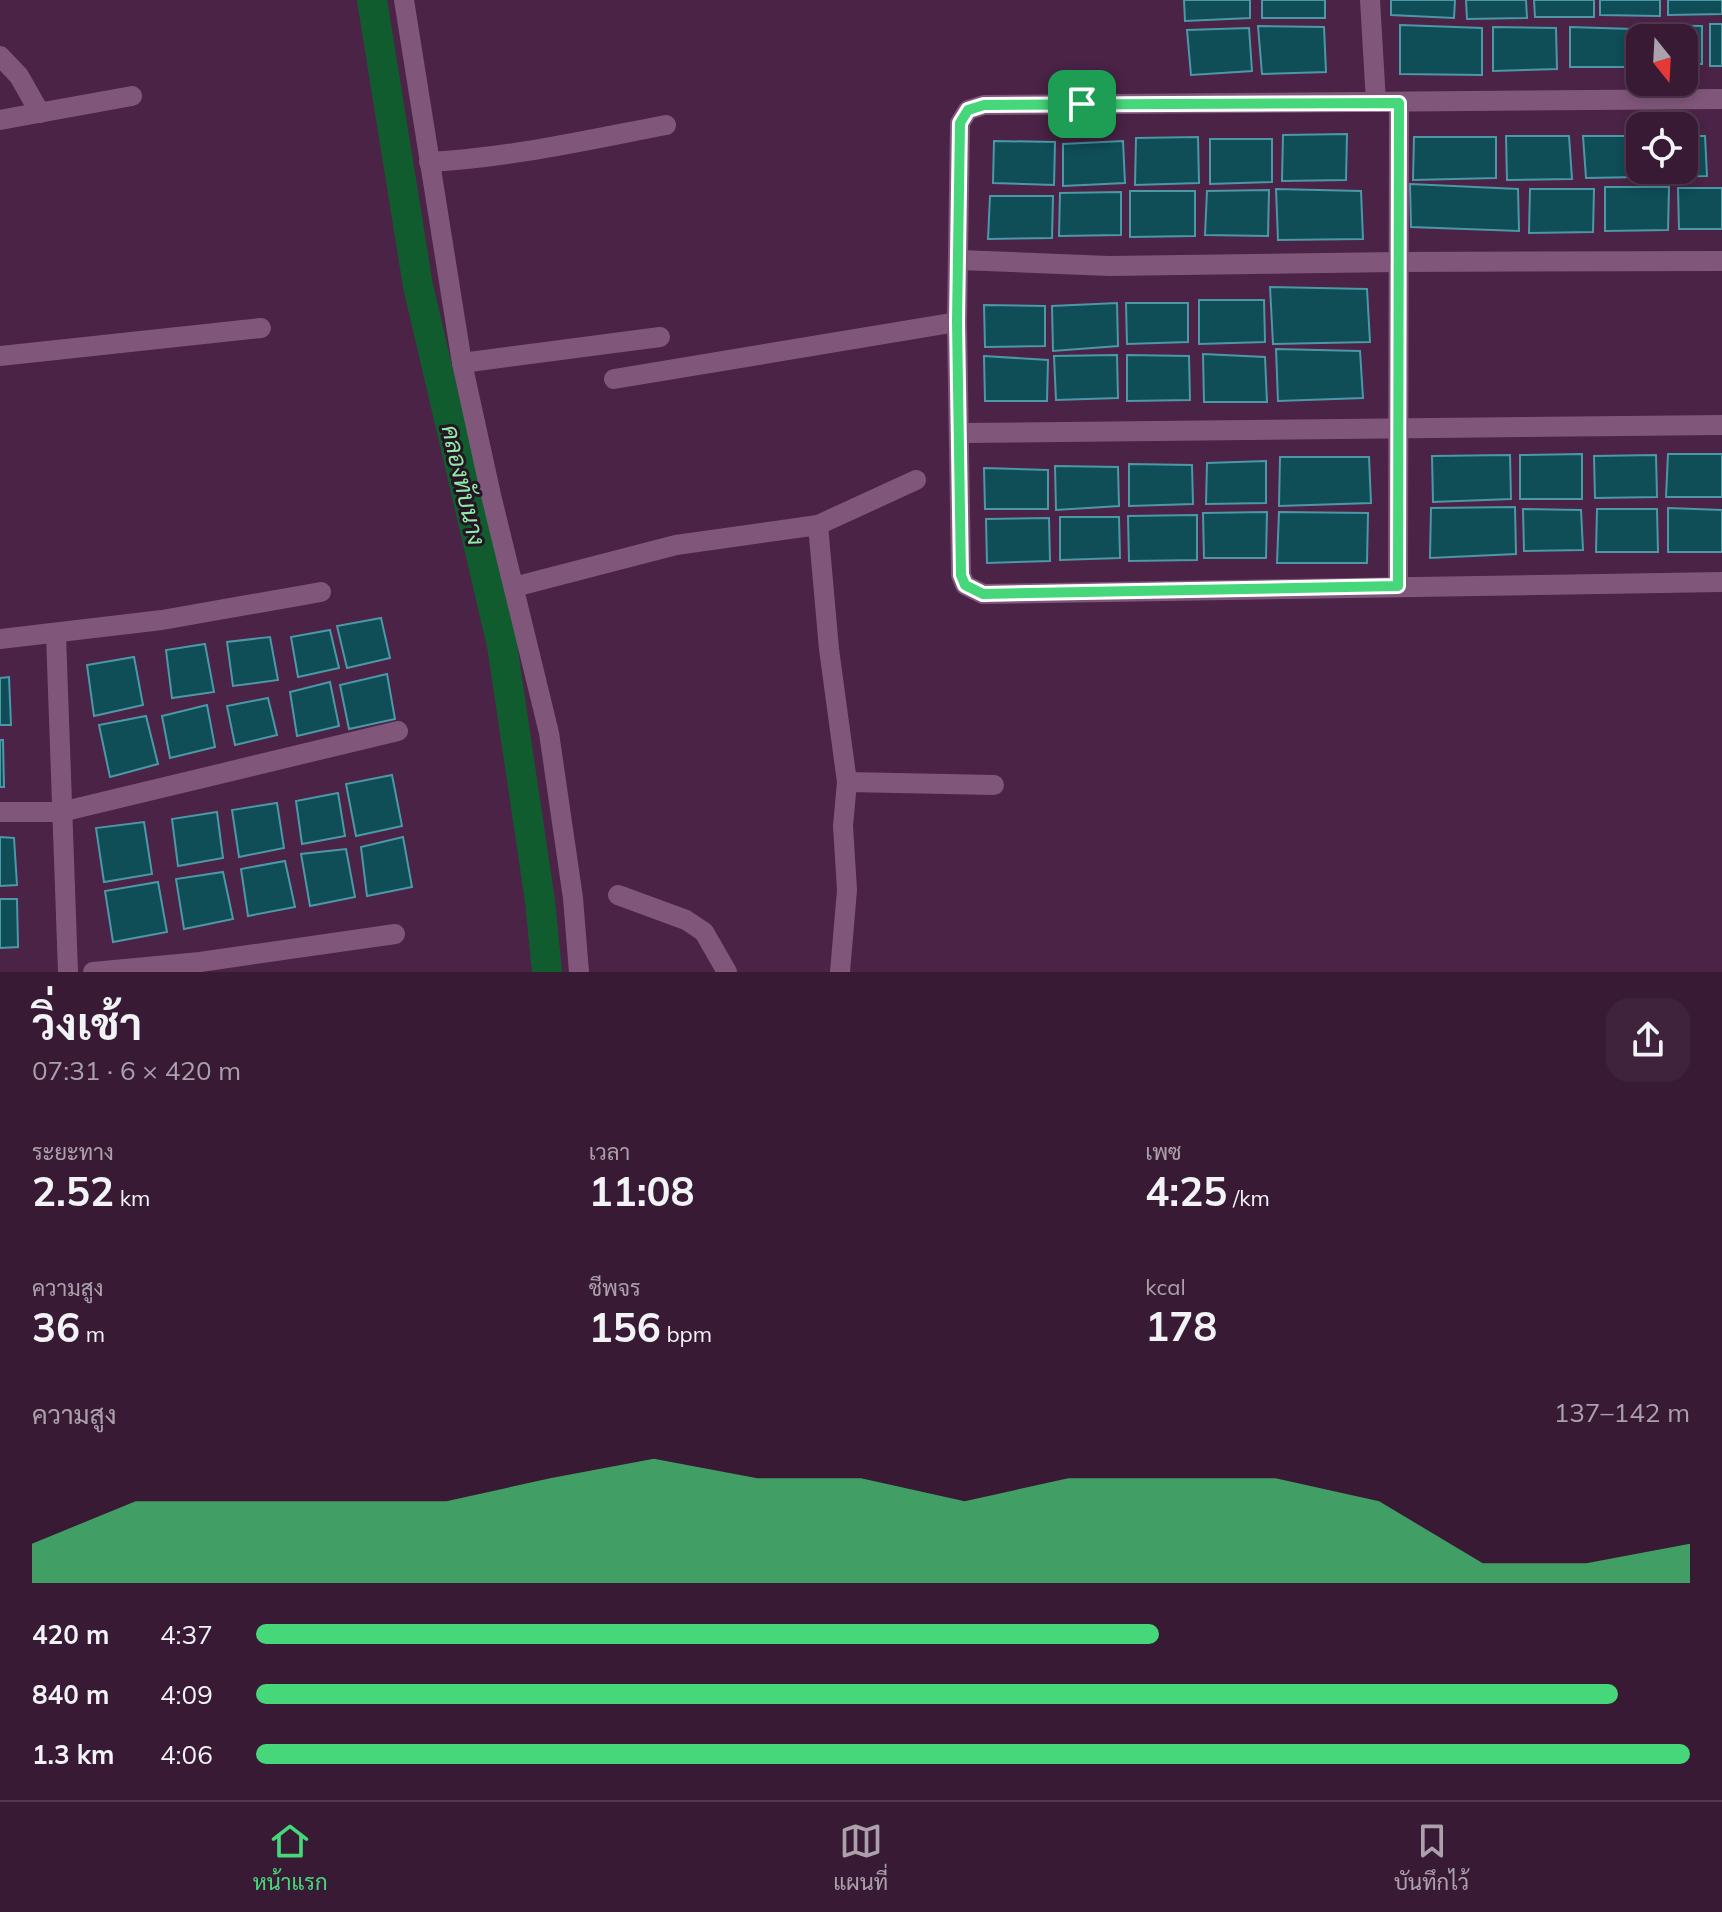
<!DOCTYPE html>
<html lang="th">
<head>
<meta charset="utf-8">
<style>
  :root { --surface:#381a34; --page:#3f233c; --text:#f1f3f6; --muted:#aba1ac; --line:#52384f; --accent:#45d77a }
  body { margin:0; font-family:Mulish,Sarabun,sans-serif; background:var(--page); color:var(--text); height:100vh; display:flex; flex-direction:column; font-size:30px; white-space:nowrap }
  * { box-sizing:border-box; margin:0 }
  p { font-size:26px; color:var(--muted) }
  .icon { flex:none; width:44px; height:44px; fill:none; stroke:currentColor; stroke-width:2; stroke-linecap:round; stroke-linejoin:round }
  .map { position:relative; height:972px; overflow:hidden }
  .side { display:flex; flex-direction:column; background:var(--surface); flex:1 }
  .side>* { flex:none }
  .needle { width:52px; rotate:162deg }
  .controls { position:absolute; left:1626px; top:24px; display:grid; gap:16px }
  .controls a { display:grid; place-items:center; width:72px; height:72px; border-radius:16px; background:var(--surface); box-shadow:0 4px 12px #0003,0 0 0 2px var(--line); font-size:40px }
  .pin { position:absolute; display:grid; place-items:center; width:68px; height:68px; color:#fff; margin:-34px; border-radius:16px; box-shadow:0 4px 12px #0006 }
  .round { display:grid; place-items:center; flex:none; width:84px; height:84px; border-radius:24px; background:var(--page) }
  .summary { display:flex; align-items:center; justify-content:space-between; height:136px; padding:0 32px }
  h1 { font-size:44px; font-weight:700; line-height:60px }
  .metrics { display:grid; grid-template-columns:repeat(3,1fr); gap:12px; height:136px; padding:8px 32px }
  .metrics div { display:grid; align-content:center }
  .metrics b { font-size:40px; font-weight:700 }
  .metrics small { font-size:22px; font-weight:400 }
  .metrics p { font-size:22px }
  .chart { height:224px; padding:16px 32px }
  .chart p { display:flex; justify-content:space-between }
  .chart svg { width:100%; height:144px; margin-top:8px; fill:var(--accent); opacity:.7 }
  ul { padding:0 32px; list-style:none; font-size:26px }
  li { display:grid; grid-template-columns:128px 96px 1fr; align-items:center; height:60px }
  li i { height:20px; border-radius:10px; background:var(--accent) }
  .dock { display:flex; justify-content:space-around; align-items:center; height:112px; border-top:2px solid var(--line); background:var(--surface); font-size:22px; color:var(--muted) }
  .dock a { display:grid; justify-items:center; gap:4px }
  .dock .active { color:var(--accent) }
  .map>svg:first-child { display:block }
  .lines { fill:none; stroke-linecap:round; stroke-linejoin:round }
  .canal { stroke:#115c2e; stroke-width:30 }
  .building { fill:#0f4d57; stroke:#4c98a7; stroke-width:2 }
  .street { stroke:#80577a; stroke-width:20 }
  .route-casing { stroke:#fff; stroke-width:16 }
  .route { stroke:#45d77a; stroke-width:10 }
  .labels { text-anchor:middle; dominant-baseline:central; stroke-width:6; stroke-linejoin:round; paint-order:stroke }
  .water-label { font-size:24px; font-style:italic; fill:#8eeda7; stroke:#261424 }
</style>
</head>
<body>
<div class="map">
<svg width="1722" height="972" viewBox="0 0 1722 972">
  <rect width="100%" height="100%" fill="#4a2346"/>
  <g class="lines">
    <polyline class="canal" points="372,0 418,286 502,645 540,901 547,972"/>
  </g>
  <g class="building">
    <polygon points="1184,0 1250,0 1250,18 1185,21"/>
    <rect x="1262" y="0" width="63" height="18"/>
    <polygon points="1391,0 1455,0 1454,18 1391,15"/>
    <polygon points="1466,0 1526,0 1527,18 1467,19"/>
    <polygon points="1534,0 1594,0 1594,17 1535,17"/>
    <polygon points="1600,0 1660,0 1660,16 1600,15"/>
    <polygon points="1668,0 1722,0 1722,14 1668,15"/>
    <rect x="1710" y="24" width="12" height="42"/>
    <polygon points="1400,25 1482,28 1482,75 1400,74"/>
    <polygon points="1638,25 1702,26 1702,64 1684,64 1684,38 1640,38 1639,65"/>
    <polygon points="1258,26 1324,27 1326,72 1262,74"/>
    <polygon points="1493,27 1556,28 1557,69 1493,71"/>
    <polygon points="1570,27 1632,29 1632,67 1570,67"/>
    <polygon points="1249,28 1252,71 1191,75 1187,30"/>
    <polygon points="1347,134 1346,180 1282,181 1283,135"/>
    <polygon points="1506,136 1569,136 1572,179 1507,180"/>
    <polygon points="1583,136 1639,136 1641,177 1586,178"/>
    <polygon points="1684,136 1705,136 1707,176 1647,177 1647,170 1684,170"/>
    <polygon points="1198,137 1199,183 1135,185 1136,138"/>
    <polygon points="1414,137 1496,137 1496,178 1413,180"/>
    <polygon points="1210,139 1272,139 1272,182 1210,184"/>
    <polygon points="994,141 1055,142 1054,185 993,183"/>
    <polygon points="1123,141 1125,183 1063,186 1063,144"/>
    <polygon points="1410,184 1518,189 1519,231 1411,227"/>
    <polygon points="1605,187 1669,187 1668,230 1605,231"/>
    <polygon points="1678,188 1722,188 1722,229 1679,229"/>
    <polygon points="1276,189 1361,191 1363,239 1278,240"/>
    <polygon points="1530,189 1594,189 1593,232 1529,233"/>
    <polygon points="1269,190 1268,236 1205,235 1207,191"/>
    <polygon points="1130,191 1195,191 1195,236 1130,237"/>
    <polygon points="1121,192 1121,235 1059,236 1060,193"/>
    <polygon points="990,196 1053,196 1052,238 988,239"/>
    <polygon points="1270,287 1367,289 1370,342 1273,344"/>
    <polygon points="1199,300 1264,300 1265,342 1199,344"/>
    <polygon points="1117,303 1118,346 1053,351 1052,306"/>
    <polygon points="1126,303 1188,303 1188,342 1127,344"/>
    <polygon points="984,305 1045,306 1045,346 985,347"/>
    <polygon points="1276,349 1360,351 1363,398 1278,401"/>
    <polygon points="1203,354 1265,357 1267,402 1204,402"/>
    <polygon points="1117,355 1118,398 1056,400 1054,356"/>
    <polygon points="1127,355 1189,356 1190,400 1127,401"/>
    <polygon points="984,356 1048,360 1047,401 985,401"/>
    <polygon points="1582,454 1582,499 1520,499 1520,455"/>
    <polygon points="1668,454 1722,454 1722,497 1666,497"/>
    <polygon points="1510,455 1511,499 1433,502 1432,456"/>
    <polygon points="1656,455 1657,497 1595,498 1594,456"/>
    <polygon points="1280,457 1369,457 1371,503 1279,506"/>
    <polygon points="1266,461 1266,503 1206,504 1207,463"/>
    <polygon points="1129,464 1192,465 1193,504 1129,506"/>
    <polygon points="1055,466 1118,467 1119,506 1056,510"/>
    <polygon points="984,468 1048,470 1048,509 985,509"/>
    <polygon points="1515,507 1516,554 1430,558 1431,508"/>
    <polygon points="1668,508 1722,510 1722,552 1668,552"/>
    <polygon points="1523,509 1581,510 1583,550 1524,551"/>
    <polygon points="1597,509 1657,509 1658,552 1596,552"/>
    <polygon points="1267,512 1266,558 1204,558 1203,513"/>
    <polygon points="1279,512 1368,513 1367,563 1277,563"/>
    <polygon points="1197,515 1197,560 1129,561 1128,516"/>
    <polygon points="1060,517 1119,517 1120,558 1060,560"/>
    <polygon points="1049,518 1050,561 987,563 986,519"/>
    <polygon points="381,618 390,658 347,668 337,626"/>
    <polygon points="330,630 339,668 298,677 291,637"/>
    <polygon points="270,637 278,680 233,686 227,642"/>
    <polygon points="205,644 214,692 172,698 166,650"/>
    <polygon points="134,657 143,705 94,716 87,665"/>
    <polygon points="387,674 395,719 349,729 340,685"/>
    <polygon points="9,677 11,725 0,725 0,678"/>
    <polygon points="330,682 339,726 297,736 290,692"/>
    <polygon points="268,698 277,735 235,745 227,706"/>
    <polygon points="207,705 215,747 170,758 162,716"/>
    <polygon points="146,716 158,764 110,777 99,725"/>
    <polygon points="0,740 3,740 4,787 0,787"/>
    <polygon points="392,775 402,826 356,836 346,784"/>
    <polygon points="338,793 345,836 302,844 296,801"/>
    <polygon points="277,803 284,848 239,857 232,810"/>
    <polygon points="217,812 223,858 178,866 172,819"/>
    <polygon points="144,822 152,874 104,882 96,828"/>
    <polygon points="0,837 14,838 17,885 0,886"/>
    <polygon points="403,837 412,887 367,896 361,847"/>
    <polygon points="346,849 355,897 310,906 301,854"/>
    <polygon points="285,861 295,907 248,916 241,869"/>
    <polygon points="223,872 233,919 184,929 176,879"/>
    <polygon points="158,882 167,932 113,942 105,891"/>
    <polygon points="0,899 17,899 18,947 0,948"/>
  </g>
  <g class="lines">
    <g class="street">
      <polyline points="404,0 462,363 491,495 549,733 573,898 579,972"/>
      <polyline points="1370,0 1376,102"/>
      <polyline points="0,56 19,76 40,113"/>
      <polyline points="1722,99 984,105 968,110 960,123 957,322 961,575 965,585 983,594 1722,582"/>
      <polyline points="0,120 132,96"/>
      <path d="M 429,162 C 509,158 587,140 666,125"/>
      <polyline points="959,260 1109,266 1397,262 1722,261"/>
      <polyline points="0,356 261,328"/>
      <polyline points="462,363 660,337"/>
      <polyline points="614,379 957,322"/>
      <polyline points="959,433 1722,425"/>
      <polyline points="818,525 829,649 847,782 843,826 847,890 840,972"/>
      <polyline points="1398,586 1399,103"/>
      <polyline points="514,587 676,545 818,525 916,480"/>
      <polyline points="56,635 68,972"/>
      <polyline points="0,639 162,620 321,592"/>
      <polyline points="847,782 994,785"/>
      <polyline points="0,812 61,812 398,731"/>
      <polyline points="618,895 686,920 704,932 727,972"/>
      <polyline points="93,972 200,962 395,934"/>
    </g>
  </g>
  <g class="lines">
    <defs>
      <polygon id="route" points="1399,103 1398,586 983,594 965,585 961,575 957,322 960,123 968,110 984,105"/>
    </defs>
    <use href="#route" class="route-casing"/>
    <use href="#route" class="route"/>
  </g>
  <g class="labels">
    <g class="water-label">
      <text transform="translate(464 485) rotate(77)">คลองทับนาง</text>
    </g>
  </g>
</svg>
<div class="controls">
<a><svg class="needle" viewBox="-14 -14 28 28"><path d="M0-13l5 13h-10z" fill="#e53935"/><path d="M0 13l5-13h-10z" fill="#aba1ac"/></svg></a>
<a><svg class="icon" aria-label="locate" viewBox="0 0 24 24"><circle cx="12" cy="12" r="6"/><path d="M12 2v4M12 18v4M2 12h4M18 12h4"/></svg></a>
</div>
<div class="pin" style="left:1082px;top:104px;background:#1e9e55"><svg class="icon" aria-label="arrive" viewBox="0 0 24 24"><path d="M6 21V4h12l-3 4 3 4H6"/></svg></div>
</div>
<section class="side">
<div class="summary"><div><h1>วิ่งเช้า</h1><p>07:31 · 6 × 420 m</p></div><a class="round"><svg class="icon" aria-label="share" viewBox="0 0 24 24"><path d="M12 15V3M7 8l5-5 5 5M5 13v7h14v-7"/></svg></a></div>
<div class="metrics">
<div><p>ระยะทาง</p><b>2.52<small> km</small></b></div>
<div><p>เวลา</p><b>11:08</b></div>
<div><p>เพซ</p><b>4:25<small> /km</small></b></div>
</div>
<div class="metrics">
<div><p>ความสูง</p><b>36<small> m</small></b></div>
<div><p>ชีพจร</p><b>156<small> bpm</small></b></div>
<div><p>kcal</p><b>178</b></div>
</div>
<div class="chart"><p><span>ความสูง</span>137–142 m</p>
<svg viewBox="0 0 160 44" preserveAspectRatio="none"><path d="M0 44V32L10 19L20 19L30 19L40 19L50 12L60 6L70 12L80 12L90 19L100 12L110 12L120 12L130 19L140 38L150 38L160 32V44z"/></svg>
</div>
<ul>
<li><b>420 m</b>4:37<i style="width:63%"></i></li>
<li><b>840 m</b>4:09<i style="width:95%"></i></li>
<li><b>1.3 km</b>4:06<i style="width:100%"></i></li>
</ul>
</section>
<nav class="dock">
<a class="active"><svg class="icon" aria-label="home" viewBox="0 0 24 24"><path d="M3 11l9-7 9 7M6 9v11h12V9"/></svg>หน้าแรก</a>
<a><svg class="icon" aria-label="map" viewBox="0 0 24 24"><path d="M3 6l6-2 6 2 6-2v14l-6 2-6-2-6 2zM9 4v14M15 6v14"/></svg>แผนที่</a>
<a><svg class="icon" aria-label="saved" viewBox="0 0 24 24"><path d="M7 4h10v16l-5-4-5 4z"/></svg>บันทึกไว้</a>
</nav>
</body>
</html>
